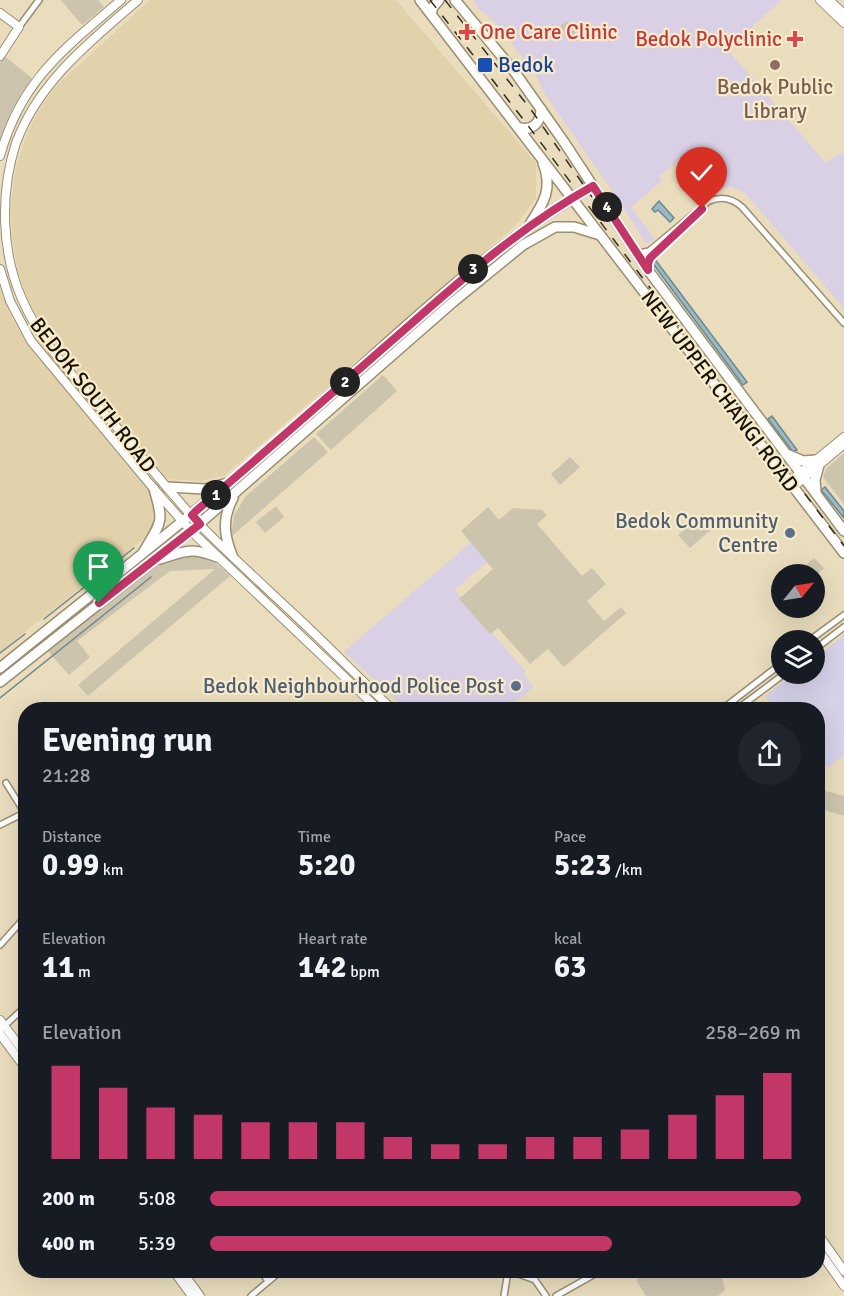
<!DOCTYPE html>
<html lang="en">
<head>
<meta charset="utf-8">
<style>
  :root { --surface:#171b24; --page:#20242c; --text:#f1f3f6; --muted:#9ea1a6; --accent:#c33668 }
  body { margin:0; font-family:Signika,sans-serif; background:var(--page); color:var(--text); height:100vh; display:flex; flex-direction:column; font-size:22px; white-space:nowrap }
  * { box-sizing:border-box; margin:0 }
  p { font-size:20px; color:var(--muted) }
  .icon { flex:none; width:33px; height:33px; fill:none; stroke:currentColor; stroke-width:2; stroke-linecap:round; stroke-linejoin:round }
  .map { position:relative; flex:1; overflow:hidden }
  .sheet { position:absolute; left:18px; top:702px; width:807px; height:576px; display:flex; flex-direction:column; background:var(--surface); border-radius:24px; box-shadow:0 6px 24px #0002 }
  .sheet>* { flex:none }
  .needle { width:39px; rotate:60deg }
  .tools { position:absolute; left:771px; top:564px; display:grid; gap:12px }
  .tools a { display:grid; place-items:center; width:54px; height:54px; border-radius:50%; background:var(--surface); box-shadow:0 6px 24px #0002; font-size:30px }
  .pin { position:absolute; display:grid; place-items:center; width:51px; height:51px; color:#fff; margin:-62px -26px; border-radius:50% 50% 50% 0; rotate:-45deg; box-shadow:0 0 6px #0007 }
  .pin .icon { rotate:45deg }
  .km { position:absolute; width:30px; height:30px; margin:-15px; border-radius:50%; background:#222; color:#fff; font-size:16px; line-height:30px; text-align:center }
  .round { display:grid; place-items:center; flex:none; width:63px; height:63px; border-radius:32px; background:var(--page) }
  .head { display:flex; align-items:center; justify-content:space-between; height:102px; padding:0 24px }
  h1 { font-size:33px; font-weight:700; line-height:45px }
  .metrics { display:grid; grid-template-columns:repeat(3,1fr); gap:9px; height:102px; padding:6px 24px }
  .metrics div { display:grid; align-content:center }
  .metrics b { font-size:30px; font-weight:700 }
  .metrics small { font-size:16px; font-weight:400 }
  .metrics p { font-size:16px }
  .chart { height:168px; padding:12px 24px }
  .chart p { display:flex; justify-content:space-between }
  .chart svg { width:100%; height:108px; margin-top:6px; stroke:var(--accent); stroke-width:6 }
  ul { padding:0 24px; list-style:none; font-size:20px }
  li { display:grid; grid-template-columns:96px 72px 1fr; align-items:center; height:45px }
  li i { height:15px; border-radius:8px; background:var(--accent) }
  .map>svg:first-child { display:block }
  .commercial { fill:#d9d0e5 }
  .built { fill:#e2d2ab }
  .education { fill:#d5d1e7 }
  .green { fill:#cdc4ad }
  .water { fill:#98bac5; stroke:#71878c; stroke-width:1.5 }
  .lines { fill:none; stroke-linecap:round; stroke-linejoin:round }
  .stream { stroke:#71878c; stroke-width:1.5 }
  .street-casing { stroke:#9a8e71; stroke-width:8 }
  .secondary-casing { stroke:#9a8e71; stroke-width:10 }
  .primary-casing { stroke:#9a8e71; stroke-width:12 }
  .street { stroke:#fff; stroke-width:5 }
  .secondary { stroke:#fff; stroke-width:8 }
  .primary { stroke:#fff; stroke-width:9 }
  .rail { stroke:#2f2a1c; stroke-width:1.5; stroke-dasharray:10 10; stroke-linecap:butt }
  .route-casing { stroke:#fff; stroke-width:12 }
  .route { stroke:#c33668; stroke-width:8 }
  .health-dot { fill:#e0444e; stroke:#f8ebca; stroke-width:2 }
  .transit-dot { fill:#1a4fb4; stroke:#f8ebca; stroke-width:2 }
  .education-dot { fill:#8d6e63; stroke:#f8ebca; stroke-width:2 }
  .service-dot { fill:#5c6f8a; stroke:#f8ebca; stroke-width:2 }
  .labels { text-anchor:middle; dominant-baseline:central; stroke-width:4.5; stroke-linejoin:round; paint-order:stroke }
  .health-label { font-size:21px; fill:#be3a42; stroke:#f8ebca; text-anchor:start }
  .transit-label { font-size:21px; fill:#164399; stroke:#f8ebca; text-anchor:start }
  .education-label { font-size:21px; fill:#785e54; stroke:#f8ebca }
  .street-label { font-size:21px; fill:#151106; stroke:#f8ebca }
  .service-label { font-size:21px; fill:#4e5e75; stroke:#f8ebca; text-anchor:end }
</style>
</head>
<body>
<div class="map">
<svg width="844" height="1296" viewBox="0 0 844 1296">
  <rect width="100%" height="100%" fill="#eaddbe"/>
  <g class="commercial">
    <polygon points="473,0 782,0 727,49 825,162 844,152 844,308 745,193 730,186 713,193 682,157 659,177 662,181 631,207 655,239 646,244 620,202 544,93 537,77 495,22 479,9"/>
    <polygon points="472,541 489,560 455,590 526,672 523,674 534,687 507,709 406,709 344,652"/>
  </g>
  <g class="built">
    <polygon points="150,0 396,0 536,163 536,198 518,223 224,476 200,481 166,479 49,337 29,303 18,271 12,239 11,204 16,166 29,129 40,108 57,85"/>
    <polygon points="0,288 12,318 27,343 150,491 157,518 149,535 0,651"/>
  </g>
  <polygon class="education" points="844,635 844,755 828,768 818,756 818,710 777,709 765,696 794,674 814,674 815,658"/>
  <g class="green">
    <polygon points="61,0 98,0 104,7 82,25"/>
    <polygon points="567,21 573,26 577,37 569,39 560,26"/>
    <polygon points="3,55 33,79 14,109 0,145 0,59"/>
    <polygon points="383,375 397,391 331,450 316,434"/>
    <polygon points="314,437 328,452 231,537 234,515 246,496"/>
    <polygon points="844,453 844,504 823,477 826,469"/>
    <polygon points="570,457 580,467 560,485 551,474"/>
    <polygon points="276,506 284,517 265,533 256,522"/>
    <polygon points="488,507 499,520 513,508 542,510 547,515 537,524 582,576 592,568 606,584 587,601 604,621 621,607 626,613 564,667 548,649 530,664 498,628 490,634 459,599 493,569 461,531"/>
    <polygon points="703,514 714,527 690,548 678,535"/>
    <path d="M 191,555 C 209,556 218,564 230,576 L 88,696 L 78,685 L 215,569 L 170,571 L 77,641 L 90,657 L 69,675 L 48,651 L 158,564 Z"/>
    <polygon points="814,558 824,568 815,577 814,574 806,574 801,569"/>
    <polygon points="823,790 844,796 844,816 818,808"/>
    <polygon points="634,1271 723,1271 721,1272 725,1290 718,1296 646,1296 636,1280 638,1278"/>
  </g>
  <g class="water">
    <polygon points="659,201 674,218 670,222 658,210 655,212 652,209"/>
    <polygon points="654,258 747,382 743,385 651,261"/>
    <polygon points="772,416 797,450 793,452 768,419"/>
    <polygon points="825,487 844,511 844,518 821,490"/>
  </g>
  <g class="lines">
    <g class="stream">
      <polyline points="44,619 134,548"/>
      <polyline points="0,653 25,634"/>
      <polyline points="0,698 151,577"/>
    </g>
    <defs>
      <g id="street">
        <polyline points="19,27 39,0"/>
        <path d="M 638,253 L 649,251 L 709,201 C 722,196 732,198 742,207 L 844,323"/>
        <polyline points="647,267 650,258 678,231"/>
        <polyline points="810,640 844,615"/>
        <polyline points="814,650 844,627"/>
        <polyline points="721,710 782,663"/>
        <polyline points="736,710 784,674"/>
        <polyline points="6,783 26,815"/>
        <polyline points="0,825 24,813"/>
        <polyline points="0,945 26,916"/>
        <polyline points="0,1030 26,1006"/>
        <polyline points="260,1270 268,1281"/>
        <polyline points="507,1270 535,1280 546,1296"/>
        <polyline points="251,1296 282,1270"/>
        <polyline points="504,1296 508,1271"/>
        <polyline points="556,1296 602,1270"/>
      </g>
      <g id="secondary">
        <path d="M 138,0 C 90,42 39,81 16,143 C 0,192 1,252 22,299 C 41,344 77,379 107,416 C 138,452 167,489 199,524 C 231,556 265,587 298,618 C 330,648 361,680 393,710"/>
        <polyline points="820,0 844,23"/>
        <polyline points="829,0 844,14"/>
        <polyline points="0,13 19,27 0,56"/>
        <path d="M 0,156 C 21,80 64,49 121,0"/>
        <polyline points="0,269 10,301 31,341 154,489 191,531 379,710"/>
        <polyline points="788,483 844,437"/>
        <polyline points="792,488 844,444"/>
        <polyline points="0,1020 26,1055"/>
        <polyline points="0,1034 26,1069"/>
        <polyline points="818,1234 844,1271"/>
        <polyline points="818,1249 844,1286"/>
        <polyline points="173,1270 192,1296"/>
        <polyline points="181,1270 200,1296"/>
      </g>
      <g id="primary">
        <polyline points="420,0 844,553"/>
        <polyline points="455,0 514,71 564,142 648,270 844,531"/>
        <polyline points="431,14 433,7 439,0"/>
        <path d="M 520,128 C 533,131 541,122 541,109"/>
        <path d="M 530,224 C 544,203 553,188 543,163"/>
        <polyline points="789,455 803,461 816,460"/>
        <polyline points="167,487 205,489 228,483"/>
        <polyline points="816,492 815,480 819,465"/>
        <path d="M 144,551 C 162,521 164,522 154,489"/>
        <path d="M 232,555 C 224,535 222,518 233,498"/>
        <path d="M 160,559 C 186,551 191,547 217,557"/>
        <path d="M 0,668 C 96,590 194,515 287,433 C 385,347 479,251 593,186"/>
        <polyline points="0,682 191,531 453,302 523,245 555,227 574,227 600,235"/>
      </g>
    </defs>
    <use href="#street" class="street-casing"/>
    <use href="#secondary" class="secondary-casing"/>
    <use href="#primary" class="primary-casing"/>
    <use href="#street" class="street"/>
    <use href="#secondary" class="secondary"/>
    <use href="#primary" class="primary"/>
    <g class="rail">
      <polyline points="430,0 523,119 844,546"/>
      <polyline points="445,0 532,111 592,197"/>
    </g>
  </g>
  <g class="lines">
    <defs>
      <path id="route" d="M 99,603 L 200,524 L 192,515 L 197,510 C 267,451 335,390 404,330 C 464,277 523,225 593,186 L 648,270 L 648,264 L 650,258 L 702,209"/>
    </defs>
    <use href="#route" class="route-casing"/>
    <use href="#route" class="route"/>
  </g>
  <g class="health-dot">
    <path d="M464 23h6v6h6v6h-6v6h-6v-6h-6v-6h6z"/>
    <path d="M792 30h6v6h6v6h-6v6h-6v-6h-6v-6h6z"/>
  </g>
  <rect class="transit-dot" x="477" y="57" width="16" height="16" rx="3"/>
  <circle class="education-dot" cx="775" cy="65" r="6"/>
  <g class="service-dot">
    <circle cx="790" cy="533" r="6"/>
    <circle cx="516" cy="686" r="6"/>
  </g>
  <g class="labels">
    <g class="health-label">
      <text x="480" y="32">One Care Clinic</text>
      <text x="782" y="39" text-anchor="end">Bedok Polyclinic</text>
    </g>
    <g class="transit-label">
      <text x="498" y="65">Bedok</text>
    </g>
    <g class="education-label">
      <text x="775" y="87">Bedok Public<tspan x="775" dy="24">Library</tspan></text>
    </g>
    <g class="street-label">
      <text transform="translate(720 391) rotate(53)">NEW UPPER CHANGI ROAD</text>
      <text transform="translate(93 395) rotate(52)">BEDOK SOUTH ROAD</text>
    </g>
    <g class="service-label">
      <text x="778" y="521">Bedok Community<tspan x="778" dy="24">Centre</tspan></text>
      <text x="504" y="686">Bedok Neighbourhood Police Post</text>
    </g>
  </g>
</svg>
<div class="tools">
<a><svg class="needle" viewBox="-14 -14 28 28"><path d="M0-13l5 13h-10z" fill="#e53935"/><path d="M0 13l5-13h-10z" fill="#9ea1a6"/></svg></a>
<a><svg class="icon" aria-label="layers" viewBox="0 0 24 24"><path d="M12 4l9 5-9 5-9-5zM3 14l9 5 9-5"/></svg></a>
</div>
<div class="pin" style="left:99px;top:603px;background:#1e9e55"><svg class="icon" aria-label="arrive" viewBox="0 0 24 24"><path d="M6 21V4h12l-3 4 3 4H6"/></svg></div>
<div class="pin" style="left:702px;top:209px;background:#d93025"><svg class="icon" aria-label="check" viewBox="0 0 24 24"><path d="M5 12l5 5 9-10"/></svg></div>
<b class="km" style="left:216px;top:495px">1</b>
<b class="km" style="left:345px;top:382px">2</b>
<b class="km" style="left:473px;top:269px">3</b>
<b class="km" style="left:607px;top:207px">4</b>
<section class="sheet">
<div class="head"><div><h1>Evening run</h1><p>21:28</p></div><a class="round"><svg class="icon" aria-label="share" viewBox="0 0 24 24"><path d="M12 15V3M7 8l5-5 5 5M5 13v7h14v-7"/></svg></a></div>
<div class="metrics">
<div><p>Distance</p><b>0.99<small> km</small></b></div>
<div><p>Time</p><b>5:20</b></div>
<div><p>Pace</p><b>5:23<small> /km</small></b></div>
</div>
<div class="metrics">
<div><p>Elevation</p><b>11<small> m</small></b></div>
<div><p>Heart rate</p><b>142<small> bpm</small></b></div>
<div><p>kcal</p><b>63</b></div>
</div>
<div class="chart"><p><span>Elevation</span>258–269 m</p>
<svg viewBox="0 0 160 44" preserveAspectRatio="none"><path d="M5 44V6M15 44V15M25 44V23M35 44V26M45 44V29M55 44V29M65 44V29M75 44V35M85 44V38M95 44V38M105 44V35M115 44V35M125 44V32M135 44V26M145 44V18M155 44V9"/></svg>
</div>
<ul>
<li><b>200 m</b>5:08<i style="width:100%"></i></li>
<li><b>400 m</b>5:39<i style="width:68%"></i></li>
</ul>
</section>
</div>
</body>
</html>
